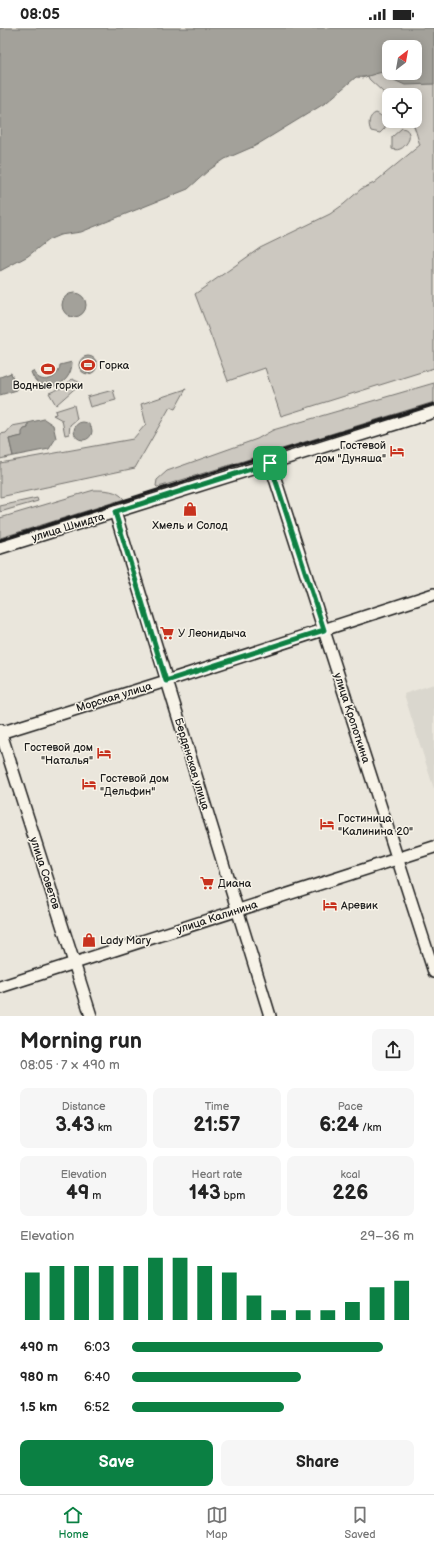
<!DOCTYPE html>
<html lang="en">
<head>
<meta charset="utf-8">
<style>
  :root { --surface:#fff; --page:#f6f6f6; --text:#222; --muted:#767676; --line:#e0e0e0; --accent:#0b8043 }
  body { margin:0; font-family:"Balsamiq Sans",sans-serif; background:var(--page); color:var(--text); height:100vh; display:flex; flex-direction:column; font-size:15px; white-space:nowrap }
  * { box-sizing:border-box; margin:0 }
  p { font-size:13px; color:var(--muted) }
  .icon { flex:none; width:22px; height:22px; fill:none; stroke:currentColor; stroke-width:2; stroke-linecap:round; stroke-linejoin:round }
  .map { position:relative; height:988px; overflow:hidden }
  .panel { display:flex; flex-direction:column; background:var(--surface); flex:1 }
  .panel>* { flex:none }
  .needle { width:26px; rotate:31deg }
  .controls { position:absolute; left:382px; top:12px; display:grid; gap:8px }
  .controls a { display:grid; place-items:center; width:40px; height:40px; border-radius:8px; background:var(--surface); box-shadow:0 2px 10px #0003; font-size:20px }
  .pin { position:absolute; display:grid; place-items:center; width:34px; height:34px; color:#fff; margin:-17px; border-radius:8px; box-shadow:0 2px 6px #0006 }
  .round { display:grid; place-items:center; flex:none; width:42px; height:42px; border-radius:8px; background:var(--page) }
  .summary { display:flex; align-items:center; justify-content:space-between; height:68px; padding:0 20px }
  h1 { font-size:22px; font-weight:800; line-height:30px }
  .figures { display:grid; grid-template-columns:repeat(3,1fr); gap:6px; height:68px; padding:4px 20px }
  .figures div { display:grid; align-content:center; border-radius:8px; background:var(--page); text-align:center }
  .figures b { font-size:20px; font-weight:800 }
  .figures small { font-size:11px; font-weight:400 }
  .figures p { font-size:11px }
  .chart { height:112px; padding:8px 20px }
  .chart p { display:flex; justify-content:space-between }
  .chart svg { width:100%; height:72px; margin-top:4px; stroke:var(--accent); stroke-width:6 }
  .button { display:flex; gap:8px; margin-top:auto; padding:8px 20px }
  .button a { flex:1; height:46px; border-radius:8px; background:var(--accent); color:#fff; font-size:16px; font-weight:800; line-height:46px; text-align:center }
  .button a+a { background:var(--page); color:var(--text) }
  ul { padding:0 20px; list-style:none; font-size:13px }
  li { display:grid; grid-template-columns:64px 48px 1fr; align-items:center; height:30px }
  li i { height:10px; border-radius:5px; background:var(--accent) }
  .status { display:flex; justify-content:space-between; align-items:center; height:28px; padding:0 20px; background:var(--surface); direction:ltr }
  .status svg { height:11px; fill:currentColor }
  .dock { display:flex; justify-content:space-around; align-items:center; height:56px; border-top:1px solid var(--line); background:var(--surface); font-size:11px; color:var(--muted) }
  .dock a { display:grid; justify-items:center; gap:2px }
  .dock .selected { color:var(--accent) }
  .map>svg:first-child { display:block }
  .built { fill:#dad7ce }
  .green { fill:#ccc8c0; stroke:#74726e; fill-rule:evenodd }
  .water { fill:#a3a19a; stroke:#6d6c68; fill-rule:evenodd }
  .lines { fill:none; stroke-linecap:round; stroke-linejoin:round }
  .minor-casing { stroke:#1c1c1c; stroke-width:14 }
  .minor { stroke:#f7f3e8; stroke-width:11 }
  .rail { stroke:#1c1c1c; stroke-width:3 }
  .route-casing { stroke:#fff; stroke-width:8 }
  .route { stroke:#0b8043; stroke-width:5 }
  .labels { text-anchor:middle; dominant-baseline:central; stroke-width:3; stroke-linejoin:round; paint-order:stroke }
  .poi-label { font-size:11px; fill:#1c1c1c; stroke:#f7f3e8; text-anchor:start }
  .street-label { font-size:11px; fill:#1c1c1c; stroke:#f7f3e8 }
</style>
</head>
<body>
<div class="status"><b>08:05</b><svg viewBox="0 0 49 12"><path d="M0 12V9h3v3zM5 12V6h3v6zM10 12V3h3v9zM15 12V0h3v12zM26 1h20v11H26zM47 4h2v5h-2z"/></svg></div>
<div class="map">
<svg width="434" height="988" viewBox="0 0 434 988">
  <rect width="100%" height="100%" fill="#eae6dc"/>
  <filter id="ink" filterUnits="userSpaceOnUse"><feTurbulence type="fractalNoise" baseFrequency=".025" numOctaves="2"/><feDisplacementMap in="SourceGraphic" scale="8" xChannelSelector="R" yChannelSelector="G"/><feConvolveMatrix kernelMatrix="1 2 1 2 8 2 1 2 1" color-interpolation-filters="sRGB"/></filter>
  <g filter="url(#ink)">
    <polygon class="built" points="434,656 434,761 404,666"/>
    <g class="green">
      <path d="M 434,0 L 434,340 L 281,388 L 265,340 L 228,353 L 195,266 L 260,220 L 330,186 L 344,176 L 361,161 L 374,155 L 420,117 C 417,109 416,100 411,93 L 415,93 L 415,67 L 389,67 L 389,82 L 384,72 L 383,64 L 369,51 L 368,48 L 362,50 L 353,32 ZM 389,19 L 415,19 L 415,45 L 389,45 Z"/>
      <path d="M 376,85 C 383,88 386,92 385,100 L 380,105 L 371,103 C 368,97 368,88 376,85 Z"/>
      <path d="M 402,100 C 408,101 410,105 409,111 C 406,118 400,124 392,121 L 392,109 Z"/>
      <polygon points="72,351 81,355 56,377 49,365 61,360"/>
      <polygon points="434,355 434,374 162,458 157,459 156,458 157,452 167,443 257,411 273,402"/>
      <polygon points="186,361 175,381 170,379 135,440 0,469 0,435 133,411 146,396 141,376"/>
      <polygon points="113,362 116,372 90,379 87,369"/>
      <polygon points="74,377 77,391 70,397 69,406 65,407 62,392 53,387 56,386 55,383"/>
      <polygon points="28,395 28,400 23,408 9,411 13,428 0,431 0,406 6,405 12,398"/>
      <path d="M 94,462 C 105,462 117,462 124,471 L 0,510 L 0,490 Z"/>
      <polygon points="37,470 38,473 0,484 0,478"/>
      <polygon points="104,480 103,483 0,515 0,513"/>
    </g>
    <g class="water">
      <path d="M 0,0 L 434,0 L 434,56 L 405,57 L 394,52 L 388,44 C 377,43 367,51 356,49 L 327,74 L 255,118 L 225,131 L 209,142 L 188,161 L 81,204 L 60,207 L 48,212 L 28,228 L 0,243 ZM 389,19 L 415,19 L 415,45 L 389,45 Z"/>
      <circle cx="74" cy="277" r="12"/>
      <circle cx="88" cy="337" r="9"/>
      <path d="M 72,334 C 72,360 39,369 31,344 L 33,343 C 40,358 59,352 60,337 Z"/>
      <polygon points="11,345 17,362 0,367 0,349"/>
      <polygon points="44,391 53,397 56,410 49,421 13,428 9,411 22,408 22,404 24,401 28,400 28,395"/>
      <circle cx="83" cy="403" r="9"/>
    </g>
    <g class="lines">
      <defs>
        <g id="minor">
          <polyline points="270,435 434,944"/>
          <polyline points="115,484 270,988"/>
          <polyline points="0,520 434,384"/>
          <polyline points="0,702 91,988"/>
          <polyline points="0,705 166,653 434,566"/>
          <polyline points="0,959 434,819"/>
        </g>
      </defs>
      <use href="#minor" class="minor-casing"/>
      <use href="#minor" class="minor"/>
      <polyline class="rail" points="0,512 274,425 434,376"/>
    </g>
  </g>
  <g class="lines" filter="url(#ink)">
    <defs>
      <polygon id="route" points="270,435 324,602 166,653 115,484"/>
    </defs>
    <use href="#route" class="route-casing"/>
    <use href="#route" class="route"/>
  </g>
  <defs>
    <symbol id="stadium-bare" viewBox="-9 -9 18 18"><path d="M0-5a6.5 5 0 1 0 0 10a6.5 5 0 1 0 0-10ZM-3.5-1.8h7v3.6h-7Z" fill="#c8321e" stroke="#f7f3e8" stroke-width="2.5" paint-order="stroke"/></symbol>
    <symbol id="hotel-bare" viewBox="-9 -9 18 18"><path d="M-6-4.5h1.5V1H6V5H4.5V3h-9V5H-6ZM-4 0a1.8 1.8 0 1 1 3.6 0ZM.5 0V-2.5h3Q6-2.5 6 0Z" fill="#c8321e" stroke="#f7f3e8" stroke-width="2.5" paint-order="stroke"/></symbol>
    <symbol id="shop-bare" viewBox="-9 -9 18 18"><path d="M-5-2.5h2.3a2.7 3.5 0 0 1 5.4 0H5L5.5 6h-11ZM-1.5-2.5h3a1.5 2.3 0 0 0-3 0Z" fill="#c8321e" stroke="#f7f3e8" stroke-width="2.5" paint-order="stroke"/></symbol>
    <symbol id="supermarket-bare" viewBox="-9 -9 18 18"><path d="M-6-5.5h2.5l.6 2H6L4.5 2H-2.5L-4.4-4H-6ZM-1.5 3.2a1.3 1.3 0 1 0 .1 0ZM3 3.2a1.3 1.3 0 1 0 .1 0Z" fill="#c8321e" stroke="#f7f3e8" stroke-width="2.5" paint-order="stroke"/></symbol>
  </defs>
  <g fill-rule="evenodd">
    <use href="#stadium-bare" x="78" y="327" width="20" height="20"/>
    <use href="#stadium-bare" x="38" y="331" width="20" height="20"/>
    <use href="#hotel-bare" x="387" y="413" width="20" height="20"/>
    <use href="#shop-bare" x="180" y="471" width="20" height="20"/>
    <use href="#supermarket-bare" x="157" y="595" width="20" height="20"/>
    <use href="#hotel-bare" x="94" y="715" width="20" height="20"/>
    <use href="#hotel-bare" x="79" y="746" width="20" height="20"/>
    <use href="#hotel-bare" x="317" y="786" width="20" height="20"/>
    <use href="#supermarket-bare" x="197" y="845" width="20" height="20"/>
    <use href="#hotel-bare" x="320" y="867" width="20" height="20"/>
    <use href="#shop-bare" x="79" y="902" width="20" height="20"/>
  </g>
  <g class="labels">
    <g class="poi-label">
      <text x="99" y="337">Горка</text>
      <text x="48" y="357" text-anchor="middle">Водные горки</text>
      <text x="386" y="417" text-anchor="end">Гостевой<tspan x="386" dy="13">дом "Дуняша"</tspan></text>
      <text x="190" y="497" text-anchor="middle">Хмель и Солод</text>
      <text x="178" y="605">У Леонидыча</text>
      <text x="93" y="719" text-anchor="end">Гостевой дом<tspan x="93" dy="13">"Наталья"</tspan></text>
      <text x="100" y="750">Гостевой дом<tspan x="100" dy="13">"Дельфин"</tspan></text>
      <text x="338" y="790">Гостиница<tspan x="338" dy="13">"Калинина 20"</tspan></text>
      <text x="218" y="855">Диана</text>
      <text x="341" y="877">Аревик</text>
      <text x="100" y="912">Lady Mary</text>
    </g>
    <g class="street-label">
      <text transform="translate(68 499) rotate(-17)">улица Шмидта</text>
      <text transform="translate(114 669) rotate(-17)">Морская улица</text>
      <text transform="translate(352 690) rotate(72)">улица Кропоткина</text>
      <text transform="translate(192 736) rotate(73)">Бердянская улица</text>
      <text transform="translate(45 845) rotate(72)">улица Советов</text>
      <text transform="translate(217 889) rotate(-18)">улица Калинина</text>
    </g>
  </g>
</svg>
<div class="controls">
<a><svg class="needle" viewBox="-14 -14 28 28"><path d="M0-13l5 13h-10z" fill="#e53935"/><path d="M0 13l5-13h-10z" fill="#767676"/></svg></a>
<a><svg class="icon" aria-label="locate" viewBox="0 0 24 24"><circle cx="12" cy="12" r="6"/><path d="M12 2v4M12 18v4M2 12h4M18 12h4"/></svg></a>
</div>
<div class="pin" style="left:270px;top:435px;background:#1e9e55"><svg class="icon" aria-label="arrive" viewBox="0 0 24 24"><path d="M6 21V4h12l-3 4 3 4H6"/></svg></div>
</div>
<section class="panel">
<div class="summary"><div><h1>Morning run</h1><p>08:05 · 7 × 490 m</p></div><a class="round"><svg class="icon" aria-label="share" viewBox="0 0 24 24"><path d="M12 15V3M7 8l5-5 5 5M5 13v7h14v-7"/></svg></a></div>
<div class="figures">
<div><p>Distance</p><b>3.43<small> km</small></b></div>
<div><p>Time</p><b>21:57</b></div>
<div><p>Pace</p><b>6:24<small> /km</small></b></div>
</div>
<div class="figures">
<div><p>Elevation</p><b>49<small> m</small></b></div>
<div><p>Heart rate</p><b>143<small> bpm</small></b></div>
<div><p>kcal</p><b>226</b></div>
</div>
<div class="chart"><p><span>Elevation</span>29–36 m</p>
<svg viewBox="0 0 160 44" preserveAspectRatio="none"><path d="M5 44V15M15 44V11M25 44V11M35 44V11M45 44V11M55 44V6M65 44V6M75 44V11M85 44V15M95 44V29M105 44V38M115 44V38M125 44V38M135 44V33M145 44V24M155 44V20"/></svg>
</div>
<ul>
<li><b>490 m</b>6:03<i style="width:89%"></i></li>
<li><b>980 m</b>6:40<i style="width:60%"></i></li>
<li><b>1.5 km</b>6:52<i style="width:54%"></i></li>
</ul>
<div class="button"><a>Save</a><a>Share</a></div>
</section>
<nav class="dock">
<a class="selected"><svg class="icon" aria-label="home" viewBox="0 0 24 24"><path d="M3 11l9-7 9 7M6 9v11h12V9"/></svg>Home</a>
<a><svg class="icon" aria-label="map" viewBox="0 0 24 24"><path d="M3 6l6-2 6 2 6-2v14l-6 2-6-2-6 2zM9 4v14M15 6v14"/></svg>Map</a>
<a><svg class="icon" aria-label="saved" viewBox="0 0 24 24"><path d="M7 4h10v16l-5-4-5 4z"/></svg>Saved</a>
</nav>
</body>
</html>
